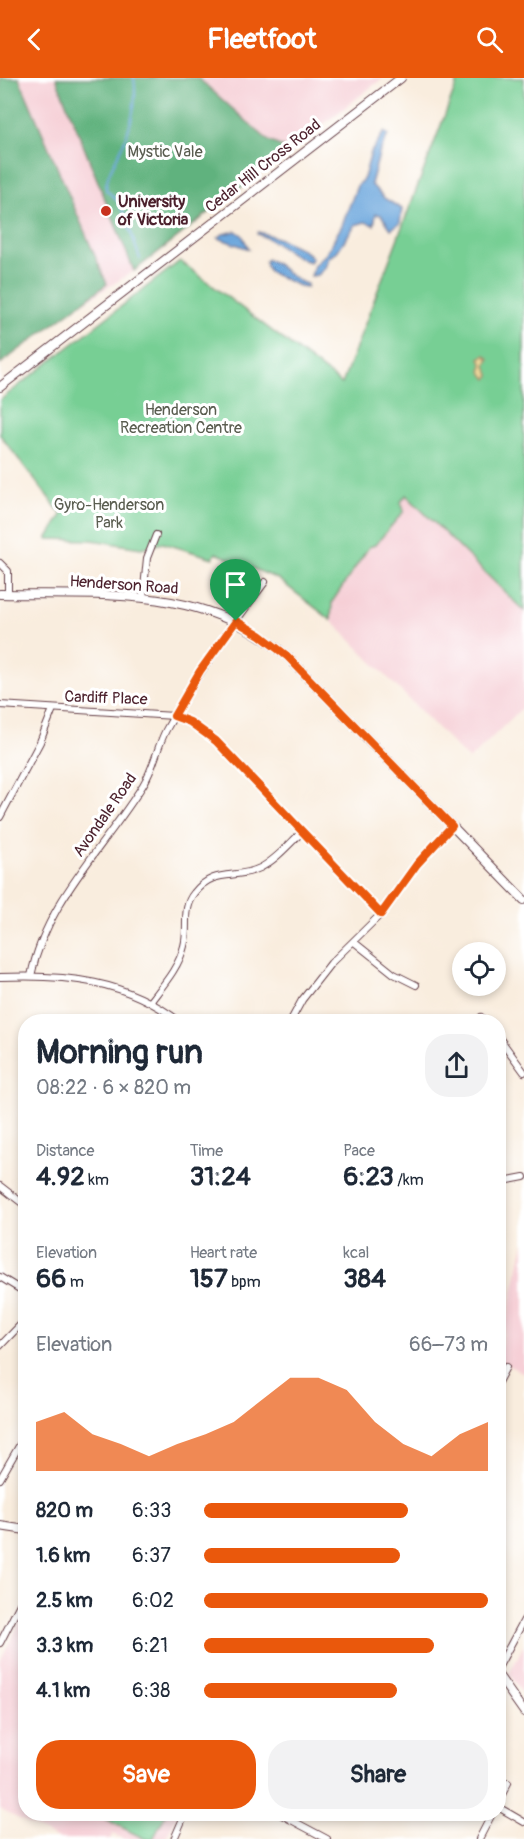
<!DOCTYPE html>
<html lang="en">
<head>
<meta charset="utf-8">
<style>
  :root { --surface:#fff; --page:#f2f2f3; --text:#1f2937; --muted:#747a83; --accent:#ea580c }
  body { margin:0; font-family:Pangolin,sans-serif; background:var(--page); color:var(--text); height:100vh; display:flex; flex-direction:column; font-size:22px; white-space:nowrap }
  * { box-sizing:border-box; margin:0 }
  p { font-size:20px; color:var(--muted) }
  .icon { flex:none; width:33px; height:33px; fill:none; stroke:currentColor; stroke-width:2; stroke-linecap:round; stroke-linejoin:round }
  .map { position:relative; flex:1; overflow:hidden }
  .side { position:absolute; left:18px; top:936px; width:488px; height:807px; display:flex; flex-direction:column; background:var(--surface); border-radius:24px; box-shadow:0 3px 9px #0003 }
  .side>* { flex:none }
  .buttons { position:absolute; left:452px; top:864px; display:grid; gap:12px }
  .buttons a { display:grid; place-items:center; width:54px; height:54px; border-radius:50%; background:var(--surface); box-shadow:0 3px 9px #0003; font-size:30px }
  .pin { position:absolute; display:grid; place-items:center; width:51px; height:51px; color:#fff; margin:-62px -26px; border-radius:50% 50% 50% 0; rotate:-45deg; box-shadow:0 0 6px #0007 }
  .pin .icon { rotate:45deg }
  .round { display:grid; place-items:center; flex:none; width:63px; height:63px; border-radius:24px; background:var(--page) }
  .headline { display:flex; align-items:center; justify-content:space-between; height:102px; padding:0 18px }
  h1 { font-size:33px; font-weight:700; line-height:45px }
  .figures { display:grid; grid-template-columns:repeat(3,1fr); gap:9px; height:102px; padding:6px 18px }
  .figures div { display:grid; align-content:center }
  .figures b { font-size:26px; font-weight:700 }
  .figures small { font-size:16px; font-weight:400 }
  .figures p { font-size:16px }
  .chart { height:168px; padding:12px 18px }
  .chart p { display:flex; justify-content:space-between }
  .chart svg { width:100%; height:108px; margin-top:6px; fill:var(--accent); opacity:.7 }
  .cta { display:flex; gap:12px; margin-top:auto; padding:12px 18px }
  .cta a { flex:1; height:69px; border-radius:24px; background:var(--accent); color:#fff; font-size:24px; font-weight:700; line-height:69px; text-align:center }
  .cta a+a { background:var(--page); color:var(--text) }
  ul { padding:0 18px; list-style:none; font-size:20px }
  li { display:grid; grid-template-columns:96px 72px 1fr; align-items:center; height:45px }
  li i { height:15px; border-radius:8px; background:var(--accent) }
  header { display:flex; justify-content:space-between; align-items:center; height:78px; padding:0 18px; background:var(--accent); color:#fff; font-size:27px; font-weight:700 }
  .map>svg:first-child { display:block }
  .built { fill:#f6cfd6 }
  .green { fill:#77cf94; stroke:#607760; stroke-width:1.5 }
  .forest { fill:#61b27e; stroke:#566854; stroke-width:1.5 }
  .sand { fill:#eeda9e; stroke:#9c7c64; stroke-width:1.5 }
  .water { fill:#6da7dd; stroke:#5c6384; stroke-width:1.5 }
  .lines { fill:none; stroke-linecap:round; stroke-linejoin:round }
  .stream { stroke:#6da7dd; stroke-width:2 }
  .street-casing { stroke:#643e46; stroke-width:8 }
  .secondary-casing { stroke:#643e46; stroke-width:10 }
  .street { stroke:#fff; stroke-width:6 }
  .secondary { stroke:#fff; stroke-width:8 }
  .route-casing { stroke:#fff; stroke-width:12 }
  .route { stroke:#ea580c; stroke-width:8 }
  .poi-dot { fill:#c8321e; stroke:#fff; stroke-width:2 }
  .labels { text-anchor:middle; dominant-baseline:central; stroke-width:6; stroke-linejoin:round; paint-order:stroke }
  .park-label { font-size:16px; fill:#5a5d50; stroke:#fff }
  .street-label { font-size:16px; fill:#4a1f2b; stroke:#fff }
  .poi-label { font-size:16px; font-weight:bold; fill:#4a1f2b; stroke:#fff; text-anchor:start }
</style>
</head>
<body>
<header><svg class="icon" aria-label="back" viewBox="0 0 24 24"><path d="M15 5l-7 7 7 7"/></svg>Fleetfoot<svg class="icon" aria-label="search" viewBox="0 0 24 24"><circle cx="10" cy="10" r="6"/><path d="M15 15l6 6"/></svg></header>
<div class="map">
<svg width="524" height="1761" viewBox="0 0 524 1761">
  <rect width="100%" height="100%" fill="#fff"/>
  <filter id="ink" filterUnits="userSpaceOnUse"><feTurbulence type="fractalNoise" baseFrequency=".0167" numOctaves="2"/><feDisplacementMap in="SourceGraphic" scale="12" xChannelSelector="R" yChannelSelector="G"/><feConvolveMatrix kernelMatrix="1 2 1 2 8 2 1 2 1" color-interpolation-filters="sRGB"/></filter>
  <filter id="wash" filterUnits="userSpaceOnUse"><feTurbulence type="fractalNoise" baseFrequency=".008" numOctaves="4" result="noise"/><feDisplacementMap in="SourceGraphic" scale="24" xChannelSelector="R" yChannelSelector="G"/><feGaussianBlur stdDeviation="1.35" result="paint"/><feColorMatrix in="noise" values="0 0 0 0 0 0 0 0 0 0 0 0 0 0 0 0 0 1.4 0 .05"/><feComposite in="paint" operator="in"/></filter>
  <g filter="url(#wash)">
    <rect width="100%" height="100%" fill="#f9edde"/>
    <g class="built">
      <polygon points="0,0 383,0 134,193 45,249"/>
      <polygon points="406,417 524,533 524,628 469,682 331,542 332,524"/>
      <polygon points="524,1165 524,1296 498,1281"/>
      <polygon points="25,1534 26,1736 178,1736 165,1761 124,1761 113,1756 110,1761 58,1761 0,1731 0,1583"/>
      <polygon points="524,1567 524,1617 509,1596"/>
    </g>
    <g class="green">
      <polygon points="459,0 524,0 524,533 406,417 401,424 404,433 375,467 369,469 332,524 331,542 278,501 216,475 213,480 163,465 141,470 92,462 47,461 62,437 0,357 0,322 180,183 342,306"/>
      <polygon points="95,1736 166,1736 153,1761 145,1761"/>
    </g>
    <g class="forest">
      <polygon points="0,0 19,0 107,206 0,286"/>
      <polygon points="56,0 198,0 269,63 289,72 134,193"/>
    </g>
    <polygon class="sand" points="485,277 489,281 486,288 490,297 487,301 481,293 483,288 480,280"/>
    <g class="water">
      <polygon points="384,54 388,57 380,73 371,106 384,120 402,131 400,145 391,151 381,137 376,136 374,147 365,144 355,147 336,175 329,179 325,190 318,197 311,198 314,187 326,176 342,147 357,108 364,100 371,74"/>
      <polygon points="236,153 242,157 249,171 218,160 223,156"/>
      <path d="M 258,154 C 269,156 311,172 312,181 L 310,184 C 290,179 277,162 257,156 Z"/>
      <path d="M 267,181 C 282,186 292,203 307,206 L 307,209 L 299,208 L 269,194 L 265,184 Z"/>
    </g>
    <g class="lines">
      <path class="stream" d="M 134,0 C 138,24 130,52 120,73 C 114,87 106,96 106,112 L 117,122 L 125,137 L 140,181"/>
    </g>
  </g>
  <g filter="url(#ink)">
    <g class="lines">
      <defs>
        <g id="street">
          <polyline points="0,485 8,493 8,516"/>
          <polyline points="143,520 147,480 156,457"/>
          <polyline points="0,627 174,638 190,644 216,663 381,836"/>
          <polyline points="0,739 40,664 53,631"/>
          <polyline points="354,864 394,896 416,907"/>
          <path d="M 31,898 C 46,823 104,770 143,707 C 154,690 157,669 166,652 C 195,599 229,552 265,504"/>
          <path d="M 0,899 C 65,896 127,902 180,944"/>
          <path d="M 151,923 C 164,906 179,889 184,868 C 189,851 181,830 194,815 C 214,789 236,802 260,790 C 276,782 289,766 302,754"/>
          <polyline points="481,939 485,944"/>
          <polyline points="290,944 302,922 331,885 381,836 417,786 452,748"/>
          <polyline points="498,958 524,994"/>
          <polyline points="498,1104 524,1099"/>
          <polyline points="0,1108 26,1128"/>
          <polyline points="0,1199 26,1215"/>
          <polyline points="0,1268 26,1241"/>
          <polyline points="498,1304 506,1289"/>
          <polyline points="0,1401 26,1356"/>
          <polyline points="0,1565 26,1514"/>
          <polyline points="498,1590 524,1542"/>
          <polyline points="498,1724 508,1705"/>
          <polyline points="498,1729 524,1744"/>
          <polyline points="280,1736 327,1761"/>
          <polyline points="174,1761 185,1736"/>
          <polyline points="479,1761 492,1736"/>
        </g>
        <g id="secondary">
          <polyline points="0,309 401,0"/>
          <path d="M 0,516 C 103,518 203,506 287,578 L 524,822"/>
          <polyline points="0,1448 26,1452"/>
          <polyline points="498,1597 524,1634"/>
        </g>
      </defs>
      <use href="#street" class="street-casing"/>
      <use href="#secondary" class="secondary-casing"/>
      <use href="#street" class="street"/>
      <use href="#secondary" class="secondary"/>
    </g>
  </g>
  <g class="lines" filter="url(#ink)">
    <defs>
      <polygon id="route" points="236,543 260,557 287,578 452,748 417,786 381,836 216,663 190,644 174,638 200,593"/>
    </defs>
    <use href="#route" class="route-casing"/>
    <use href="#route" class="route"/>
  </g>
  <circle class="poi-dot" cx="106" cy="133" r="6"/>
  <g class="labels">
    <g class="park-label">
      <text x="165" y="74">Mystic Vale</text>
      <text x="181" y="332">Henderson<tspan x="181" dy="18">Recreation Centre</tspan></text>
      <text x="109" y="427">Gyro-Henderson<tspan x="109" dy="18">Park</tspan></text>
    </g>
    <g class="street-label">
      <text transform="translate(263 88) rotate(-38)">Cedar Hill Cross Road</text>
      <text transform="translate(124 507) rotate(4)">Henderson Road</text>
      <text transform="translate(106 620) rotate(2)">Cardiff Place</text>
      <text transform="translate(105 737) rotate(-55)">Avondale Road</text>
    </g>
    <g class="poi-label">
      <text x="118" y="124">University<tspan x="118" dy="18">of Victoria</tspan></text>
    </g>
  </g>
</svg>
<div class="buttons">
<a><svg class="icon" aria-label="locate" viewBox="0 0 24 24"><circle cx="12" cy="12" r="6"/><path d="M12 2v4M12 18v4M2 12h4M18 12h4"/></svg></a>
</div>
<div class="pin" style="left:236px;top:543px;background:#1e9e55"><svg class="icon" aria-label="arrive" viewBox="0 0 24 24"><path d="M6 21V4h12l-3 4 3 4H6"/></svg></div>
<section class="side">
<div class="headline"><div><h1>Morning run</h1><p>08:22 · 6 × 820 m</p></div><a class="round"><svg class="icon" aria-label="share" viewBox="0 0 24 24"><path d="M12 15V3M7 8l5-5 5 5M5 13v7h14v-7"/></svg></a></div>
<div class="figures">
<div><p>Distance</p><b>4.92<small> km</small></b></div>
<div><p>Time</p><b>31:24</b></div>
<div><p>Pace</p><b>6:23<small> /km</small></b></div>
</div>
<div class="figures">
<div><p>Elevation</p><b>66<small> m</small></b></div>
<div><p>Heart rate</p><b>157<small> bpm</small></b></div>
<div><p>kcal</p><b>384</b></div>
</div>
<div class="chart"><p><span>Elevation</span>66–73 m</p>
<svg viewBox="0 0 160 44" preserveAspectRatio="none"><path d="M0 44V24L10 20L20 29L30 33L40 38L50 33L60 29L70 24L80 15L90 6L100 6L110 11L120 24L130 33L140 38L150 29L160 24V44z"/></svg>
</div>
<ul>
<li><b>820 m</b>6:33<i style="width:72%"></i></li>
<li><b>1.6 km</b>6:37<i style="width:69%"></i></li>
<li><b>2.5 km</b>6:02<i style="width:100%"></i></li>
<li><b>3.3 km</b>6:21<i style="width:81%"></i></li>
<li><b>4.1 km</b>6:38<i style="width:68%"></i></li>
</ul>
<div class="cta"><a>Save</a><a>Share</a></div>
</section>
</div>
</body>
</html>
